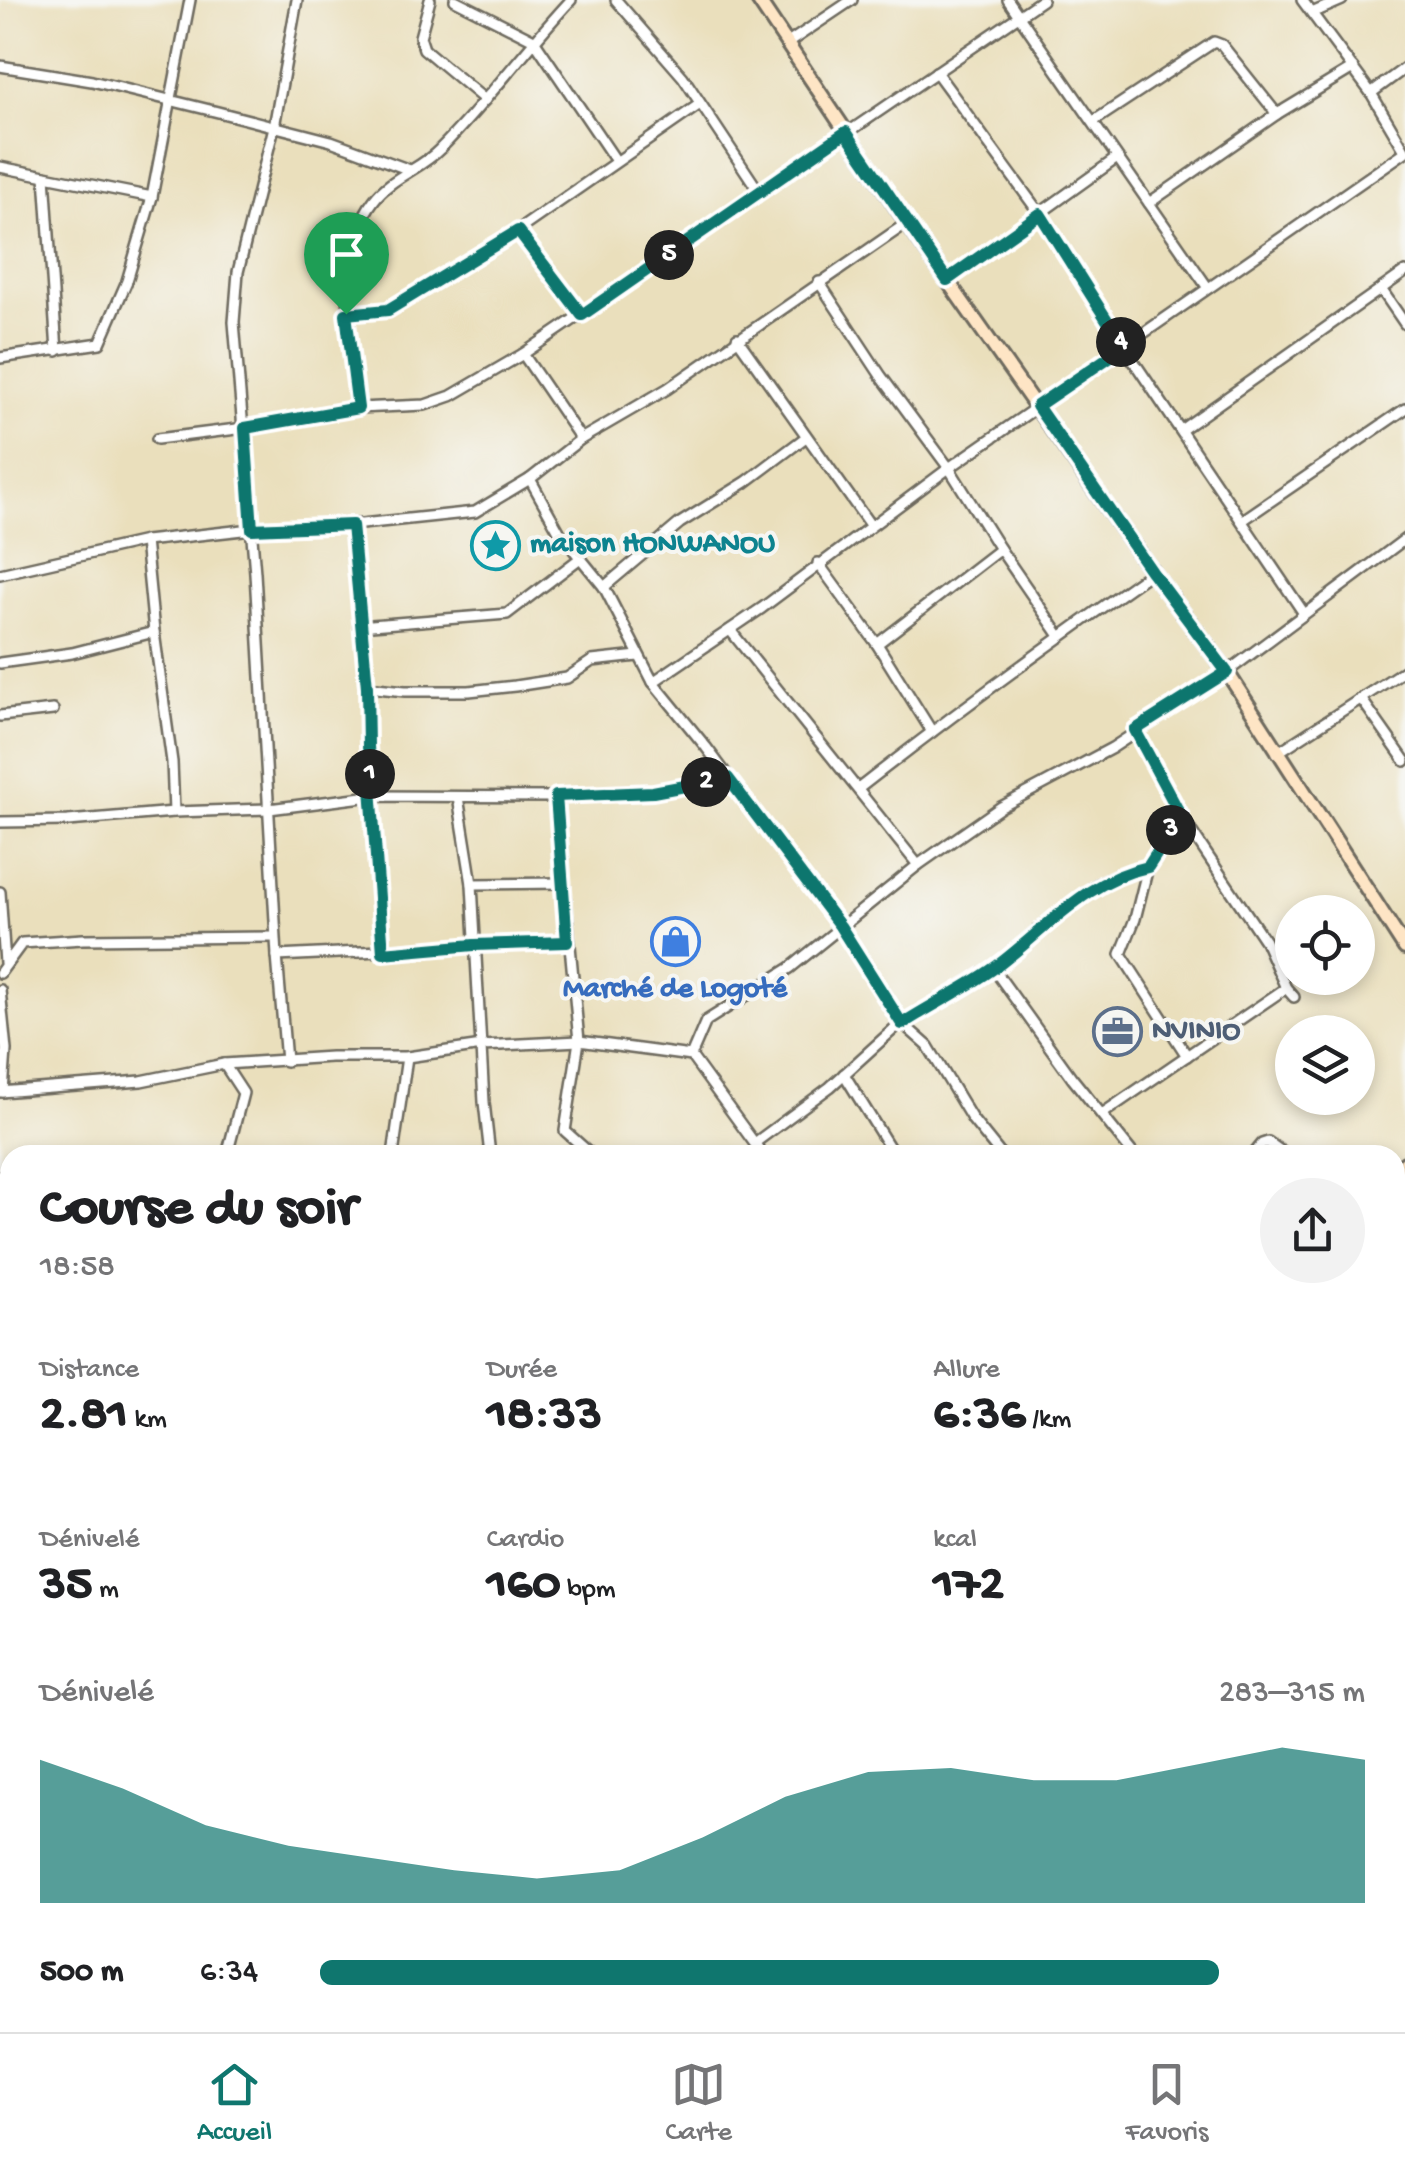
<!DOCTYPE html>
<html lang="fr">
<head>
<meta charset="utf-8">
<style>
  :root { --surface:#fff; --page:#f2f2f2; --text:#202124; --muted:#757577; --line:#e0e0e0; --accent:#0f766e }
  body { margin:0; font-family:"Gochi Hand",sans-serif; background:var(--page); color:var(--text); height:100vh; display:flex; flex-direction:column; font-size:38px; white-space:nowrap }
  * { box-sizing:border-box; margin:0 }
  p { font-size:32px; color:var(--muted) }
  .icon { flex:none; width:55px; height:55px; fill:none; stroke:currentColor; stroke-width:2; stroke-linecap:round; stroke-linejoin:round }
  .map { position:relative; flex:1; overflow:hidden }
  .drawer { position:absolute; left:0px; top:1145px; width:1405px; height:888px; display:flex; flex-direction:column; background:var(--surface); border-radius:30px 30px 0 0; box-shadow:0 5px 15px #0003 }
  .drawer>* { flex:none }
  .tools { position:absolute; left:1275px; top:895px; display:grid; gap:20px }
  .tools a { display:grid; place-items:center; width:100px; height:100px; border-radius:50%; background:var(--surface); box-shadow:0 5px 15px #0003; font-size:50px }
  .pin { position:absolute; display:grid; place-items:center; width:85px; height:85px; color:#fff; margin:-102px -42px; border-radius:50% 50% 50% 0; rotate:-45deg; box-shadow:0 0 10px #0007 }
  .pin .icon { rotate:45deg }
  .km { position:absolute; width:50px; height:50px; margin:-25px; border-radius:50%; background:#222; color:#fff; font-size:28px; line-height:50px; text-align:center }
  .round { display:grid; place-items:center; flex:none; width:105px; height:105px; border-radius:52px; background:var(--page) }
  .overview { display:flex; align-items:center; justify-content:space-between; height:170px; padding:0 40px }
  h1 { font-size:55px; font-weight:700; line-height:75px }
  .metrics { display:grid; grid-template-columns:repeat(3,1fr); gap:15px; height:170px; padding:10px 40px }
  .metrics div { display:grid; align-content:center }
  .metrics b { font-size:50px; font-weight:700 }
  .metrics small { font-size:28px; font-weight:400 }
  .metrics p { font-size:28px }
  .chart { height:280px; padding:20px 40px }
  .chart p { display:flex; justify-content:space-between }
  .chart svg { width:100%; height:180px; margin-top:10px; fill:var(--accent); opacity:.7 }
  ul { padding:0 40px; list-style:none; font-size:32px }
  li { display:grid; grid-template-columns:160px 120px 1fr; align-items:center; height:75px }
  li i { height:25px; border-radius:12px; background:var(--accent) }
  .dock { display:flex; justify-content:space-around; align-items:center; height:140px; border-top:2px solid var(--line); background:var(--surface); font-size:28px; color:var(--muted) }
  .dock a { display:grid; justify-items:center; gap:5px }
  .dock .selected { color:var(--accent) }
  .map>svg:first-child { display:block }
  .green { fill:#bac96c; stroke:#727a4c; stroke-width:2.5 }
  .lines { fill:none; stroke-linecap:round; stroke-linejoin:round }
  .street-casing { stroke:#6e6a5e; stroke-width:14 }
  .secondary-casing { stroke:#6e6a5e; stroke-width:18 }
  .street { stroke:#fff; stroke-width:9 }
  .secondary { stroke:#fee5c5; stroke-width:12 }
  .route-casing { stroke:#fff; stroke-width:20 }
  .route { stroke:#0f766e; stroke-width:12 }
  .labels { text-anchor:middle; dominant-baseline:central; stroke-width:8; stroke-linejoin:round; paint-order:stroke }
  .culture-label { font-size:30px; font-weight:bold; fill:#0d838f; stroke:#f6f6f2; text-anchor:start }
  .shop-label { font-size:30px; font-weight:bold; fill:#366cbe; stroke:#f6f6f2 }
  .service-label { font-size:30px; font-weight:bold; fill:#4e5e75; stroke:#f6f6f2; text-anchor:start }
</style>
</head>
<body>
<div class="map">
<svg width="1405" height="2032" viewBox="0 0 1405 2032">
  <rect width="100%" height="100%" fill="#f6f6f2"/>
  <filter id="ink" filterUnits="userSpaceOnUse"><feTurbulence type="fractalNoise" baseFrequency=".01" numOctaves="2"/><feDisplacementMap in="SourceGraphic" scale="20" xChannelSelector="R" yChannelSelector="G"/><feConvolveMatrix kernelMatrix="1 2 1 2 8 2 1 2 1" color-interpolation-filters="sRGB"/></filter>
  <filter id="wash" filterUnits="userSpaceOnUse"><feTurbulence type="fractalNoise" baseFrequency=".0048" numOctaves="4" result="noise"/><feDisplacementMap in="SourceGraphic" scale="40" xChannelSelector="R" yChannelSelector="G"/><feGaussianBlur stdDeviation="2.25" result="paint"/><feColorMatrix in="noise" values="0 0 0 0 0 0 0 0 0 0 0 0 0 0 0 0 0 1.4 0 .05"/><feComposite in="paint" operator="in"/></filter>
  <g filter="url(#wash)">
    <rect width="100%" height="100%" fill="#eadfbc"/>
    <polygon class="green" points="1284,2022 1296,2024 1295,2032 1219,2032 1220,2023"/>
  </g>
  <g filter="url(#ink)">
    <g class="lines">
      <defs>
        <g id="street">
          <polyline points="430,0 420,37 424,49 485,100"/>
          <polyline points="455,0 534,40 616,161"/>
          <polyline points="616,0 683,77 760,193"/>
          <polyline points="1008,0 1208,288"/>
          <polyline points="1302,0 1371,93 1405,151"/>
          <polyline points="1312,13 1342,0"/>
          <polyline points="788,43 852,0"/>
          <polyline points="0,66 92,81 218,112 331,141 410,170"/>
          <polyline points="936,72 1040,214 1124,347 1303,612"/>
          <polyline points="1371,93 1405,68"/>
          <polyline points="1094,121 1214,42 1222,45 1277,114"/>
          <polyline points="0,167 152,197"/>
          <polyline points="45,176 57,351"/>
          <polyline points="1149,203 1277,114 1353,68"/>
          <polyline points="907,223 667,389 581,439 530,479 560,533 604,587 653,682 706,747 840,926 902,1023 928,1046 972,1119 1001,1155"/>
          <polyline points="517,231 581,315"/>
          <polyline points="947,280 1117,158"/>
          <polyline points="819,282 881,376 949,468 1000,549 1060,636"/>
          <polyline points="1381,289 1405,324"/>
          <polyline points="346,315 388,310 413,296 517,231 700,104"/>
          <polyline points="737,338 870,525"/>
          <polyline points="523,354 581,439"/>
          <polyline points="0,358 100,343 127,281 152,197 190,0"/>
          <path d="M 358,408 C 351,348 334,252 374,200 C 391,177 421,169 440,149 C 487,102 526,48 571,0"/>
          <polyline points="1181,430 1405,272"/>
          <polyline points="157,439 245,428 358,408 425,405 451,396 523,354 1042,0"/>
          <polyline points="1243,520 1405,409"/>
          <polyline points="352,525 367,687 371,796 383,953"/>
          <polyline points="818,563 877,644 932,732"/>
          <polyline points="0,574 145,541 252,529 352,525 475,512 530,479"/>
          <polyline points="604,587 680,523 746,482 806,437"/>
          <polyline points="359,626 507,614 579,559"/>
          <polyline points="730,630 918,865"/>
          <polyline points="154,632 172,762 174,812"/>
          <polyline points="877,644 1000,549"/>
          <polyline points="0,663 72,653 154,632 145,541"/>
          <polyline points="653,682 762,608 949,468 1405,152"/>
          <polyline points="367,687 405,691 469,691 515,686 567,678 592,661 638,656"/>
          <polyline points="1362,700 1405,761"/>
          <polyline points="0,716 53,710"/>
          <polyline points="1135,730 1181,816 1265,941 1286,988 1294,997"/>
          <polyline points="1277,753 1405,670"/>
          <path d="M 858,789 C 954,714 1052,642 1152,572"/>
          <polyline points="458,797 472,884 484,1102 490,1155"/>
          <polyline points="556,797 579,1041 565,1131 592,1155"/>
          <polyline points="1181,816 1148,867 1135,919 1121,954 1187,1056"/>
          <polyline points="0,822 68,821 174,812 269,809 371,796 556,797 653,792 728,778"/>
          <polyline points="472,884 563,883"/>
          <polyline points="0,892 5,963"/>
          <polyline points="277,956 567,942"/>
          <polyline points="993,968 1072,1078 1134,1155"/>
          <polyline points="0,973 22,943 83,939 275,937"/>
          <polyline points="0,990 6,1050 3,1092"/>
          <polyline points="691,1056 706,1021 790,968 918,865 1001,807 1112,748 1227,672 1405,539"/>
          <polyline points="286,1061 277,956 255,573 234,322 238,272 274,127 297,0"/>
          <polyline points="224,1064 243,1093 227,1155"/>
          <polyline points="844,1074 894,1155"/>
          <polyline points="0,1092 141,1081 224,1064 331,1057 407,1057 482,1046 579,1041 691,1056 763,1155"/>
          <polyline points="1102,1114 1286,988"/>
          <polyline points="756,1142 830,1087 895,1028 1002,962 1039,929 1098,884 1117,875 1148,867"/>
          <polyline points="393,1155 407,1057"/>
          <polyline points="1253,1155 1262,1144 1268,1142 1286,1155"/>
          <polyline points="4,1174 10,1280"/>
          <polyline points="1395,1341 1405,1329"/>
          <polyline points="0,1390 10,1391"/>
          <polyline points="1395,1496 1405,1484"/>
          <polyline points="1395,1551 1405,1559"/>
          <polyline points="0,1589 10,1594"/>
          <polyline points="1395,1667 1405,1667"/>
          <polyline points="1395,1774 1405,1775"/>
          <polyline points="0,1853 10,1850"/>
          <polyline points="1395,1869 1405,1869"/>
          <polyline points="1395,1973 1405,1974"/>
          <polyline points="0,2014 9,2032"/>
          <polyline points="233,2022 238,2032"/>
          <polyline points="343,2022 355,2032"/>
          <polyline points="502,2022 514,2032"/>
          <polyline points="70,2032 82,2022"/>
          <polyline points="197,2032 205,2022"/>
          <polyline points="324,2032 331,2022"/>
          <polyline points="533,2032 540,2022"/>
          <polyline points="810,2032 818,2022"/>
          <polyline points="933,2032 933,2022"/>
          <polyline points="1040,2032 1040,2022"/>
          <polyline points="1109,2032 1109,2022"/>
          <polyline points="1308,2032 1308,2022"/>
        </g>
        <g id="secondary">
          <polyline points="758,0 907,223 1152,572 1227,672 1405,948"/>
          <polyline points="1395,1175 1405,1163"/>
          <polyline points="0,1772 10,1794"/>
          <polyline points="119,2022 124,2032"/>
          <polyline points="669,2032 676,2022"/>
        </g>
      </defs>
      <use href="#street" class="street-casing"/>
      <use href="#secondary" class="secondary-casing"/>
      <use href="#street" class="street"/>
      <use href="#secondary" class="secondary"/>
    </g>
  </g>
  <g class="lines" filter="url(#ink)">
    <defs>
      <path id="route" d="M 846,132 L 947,280 L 1040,214 L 1124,347 L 1037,406 L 1152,572 L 1227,672 L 1135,730 L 1181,816 L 1148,867 C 1087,880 1049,926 1001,963 C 971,986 934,1003 902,1024 L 840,926 L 728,778 L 653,792 L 556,796 L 567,942 L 474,945 L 383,953 L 368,746 L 367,687 L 352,525 L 252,529 L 245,428 L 358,408 L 346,314 L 388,310 L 518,231 L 582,315 Z"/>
    </defs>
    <use href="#route" class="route-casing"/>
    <use href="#route" class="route"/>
  </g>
  <defs>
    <symbol id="sight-ring" viewBox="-11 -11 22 22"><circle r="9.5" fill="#f6f6f2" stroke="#0f9aa8" stroke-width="1.5"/><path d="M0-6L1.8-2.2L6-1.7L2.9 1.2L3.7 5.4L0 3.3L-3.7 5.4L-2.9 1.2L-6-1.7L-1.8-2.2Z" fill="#0f9aa8"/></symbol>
    <symbol id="shop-ring" viewBox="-11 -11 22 22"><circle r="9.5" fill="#f6f6f2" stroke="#3f7fe0" stroke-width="1.5"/><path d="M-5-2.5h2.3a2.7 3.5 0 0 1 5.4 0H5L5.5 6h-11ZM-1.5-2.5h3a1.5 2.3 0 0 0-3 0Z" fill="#3f7fe0"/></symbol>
    <symbol id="office-ring" viewBox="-11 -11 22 22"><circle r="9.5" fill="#f6f6f2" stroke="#5c6f8a" stroke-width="1.5"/><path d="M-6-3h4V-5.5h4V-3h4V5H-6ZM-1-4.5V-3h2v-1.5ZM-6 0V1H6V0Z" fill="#5c6f8a"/></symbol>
  </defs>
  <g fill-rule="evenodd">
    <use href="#sight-ring" x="468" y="518" width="55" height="55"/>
    <use href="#shop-ring" x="648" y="914" width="55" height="55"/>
    <use href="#office-ring" x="1090" y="1004" width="55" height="55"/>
  </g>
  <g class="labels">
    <g class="culture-label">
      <text x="530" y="545">maison HONWANOU</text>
    </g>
    <g class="shop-label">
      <text x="675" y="990">Marché de Logoté</text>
    </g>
    <g class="service-label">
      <text x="1152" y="1032">NVINIO</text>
    </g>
  </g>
</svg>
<div class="tools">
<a><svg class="icon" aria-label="locate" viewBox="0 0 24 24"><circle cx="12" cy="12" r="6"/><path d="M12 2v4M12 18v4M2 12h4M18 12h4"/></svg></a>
<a><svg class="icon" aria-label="layers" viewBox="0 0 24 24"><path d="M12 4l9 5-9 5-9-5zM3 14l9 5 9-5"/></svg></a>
</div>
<div class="pin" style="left:346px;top:314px;background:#1e9e55"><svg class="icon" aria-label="arrive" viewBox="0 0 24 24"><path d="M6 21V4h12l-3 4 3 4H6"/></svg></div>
<b class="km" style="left:370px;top:774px">1</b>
<b class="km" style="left:706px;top:782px">2</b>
<b class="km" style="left:1171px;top:830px">3</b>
<b class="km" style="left:1121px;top:342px">4</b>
<b class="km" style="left:669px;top:255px">5</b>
<section class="drawer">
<div class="overview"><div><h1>Course du soir</h1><p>18:58</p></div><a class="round"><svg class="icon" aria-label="share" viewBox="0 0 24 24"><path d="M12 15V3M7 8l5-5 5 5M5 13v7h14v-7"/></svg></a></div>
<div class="metrics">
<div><p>Distance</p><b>2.81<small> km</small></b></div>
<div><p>Durée</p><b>18:33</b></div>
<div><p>Allure</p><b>6:36<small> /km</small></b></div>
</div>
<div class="metrics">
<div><p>Dénivelé</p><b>35<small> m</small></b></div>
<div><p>Cardio</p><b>160<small> bpm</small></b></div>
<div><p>kcal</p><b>172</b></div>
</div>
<div class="chart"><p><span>Dénivelé</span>283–315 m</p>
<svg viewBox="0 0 160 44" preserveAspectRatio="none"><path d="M0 44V9L10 16L20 25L30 30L40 33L50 36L60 38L70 36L80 28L90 18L100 12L110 11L120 14L130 14L140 10L150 6L160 9V44z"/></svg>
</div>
<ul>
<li><b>500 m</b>6:34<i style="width:86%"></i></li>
</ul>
</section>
</div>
<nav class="dock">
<a class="selected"><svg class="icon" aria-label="home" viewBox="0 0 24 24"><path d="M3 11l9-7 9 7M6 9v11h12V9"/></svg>Accueil</a>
<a><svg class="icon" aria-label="map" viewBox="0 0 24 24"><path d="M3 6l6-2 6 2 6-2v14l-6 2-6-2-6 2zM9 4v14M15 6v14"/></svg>Carte</a>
<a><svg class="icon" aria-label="saved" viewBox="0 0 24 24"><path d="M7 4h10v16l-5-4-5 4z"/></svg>Favoris</a>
</nav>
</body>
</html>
